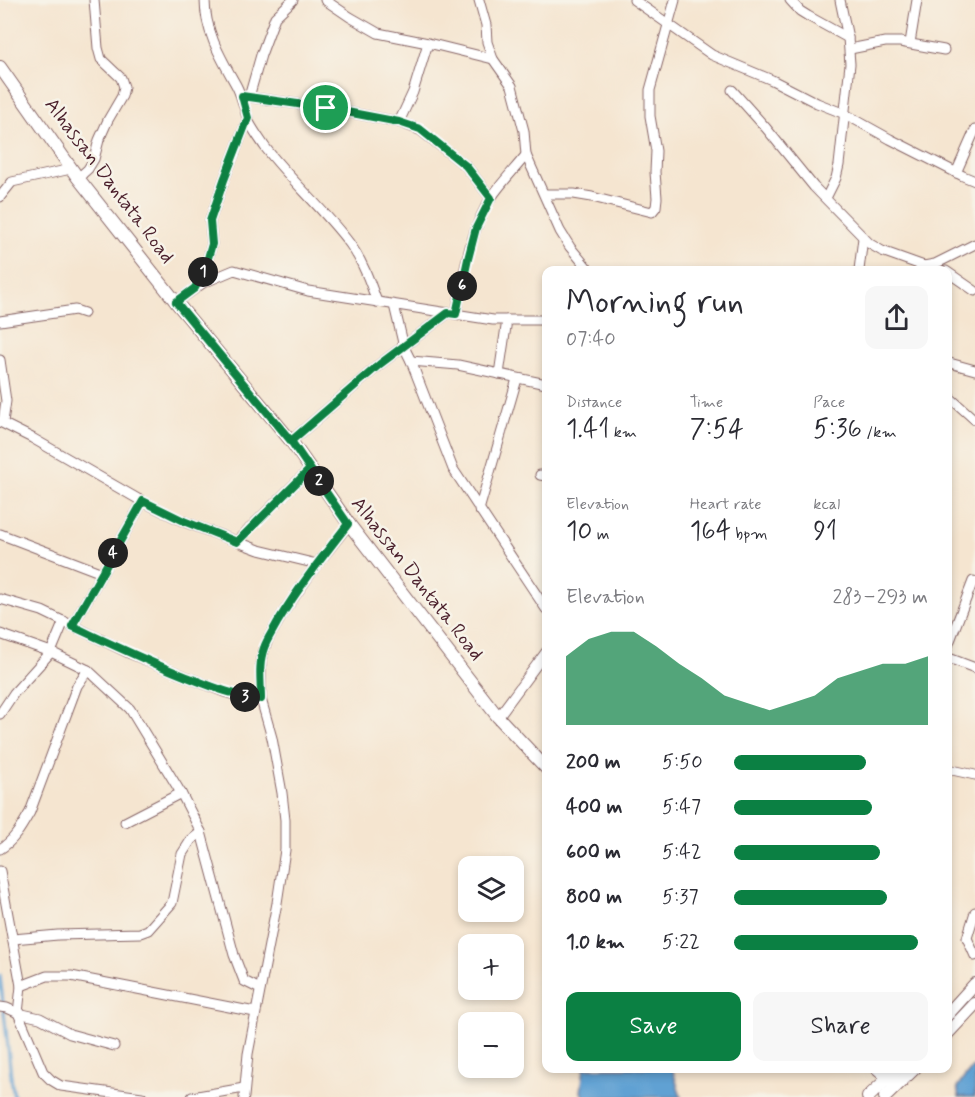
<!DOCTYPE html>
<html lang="en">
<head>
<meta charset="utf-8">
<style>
  :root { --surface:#fff; --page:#f7f7f7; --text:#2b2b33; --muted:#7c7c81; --accent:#0b8043 }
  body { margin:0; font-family:Mynerve,sans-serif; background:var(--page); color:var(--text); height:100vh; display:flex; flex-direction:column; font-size:22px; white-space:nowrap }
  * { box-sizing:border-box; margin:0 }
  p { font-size:20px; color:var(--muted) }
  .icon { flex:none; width:33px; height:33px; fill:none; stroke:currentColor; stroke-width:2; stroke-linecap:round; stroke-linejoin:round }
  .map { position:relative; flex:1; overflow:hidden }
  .panel { position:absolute; left:542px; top:266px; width:410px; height:807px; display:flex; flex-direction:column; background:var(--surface); border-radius:12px; box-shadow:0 3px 9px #0003 }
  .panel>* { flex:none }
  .fabs { position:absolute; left:458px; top:856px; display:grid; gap:12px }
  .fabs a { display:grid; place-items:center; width:66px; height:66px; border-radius:12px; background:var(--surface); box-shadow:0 3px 9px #0003; font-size:30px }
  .pin { position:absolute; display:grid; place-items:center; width:51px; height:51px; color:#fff; margin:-26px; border:3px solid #fff; border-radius:50%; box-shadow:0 2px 6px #0007 }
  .km { position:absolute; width:30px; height:30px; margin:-15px; border-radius:50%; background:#222; color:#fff; font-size:16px; line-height:30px; text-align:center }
  .round { display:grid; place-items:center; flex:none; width:63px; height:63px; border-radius:12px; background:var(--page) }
  .overview { display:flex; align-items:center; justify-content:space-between; height:102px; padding:0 24px }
  h1 { font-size:33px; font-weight:600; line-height:45px }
  .stats { display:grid; grid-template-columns:repeat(3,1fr); gap:9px; height:102px; padding:6px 24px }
  .stats div { display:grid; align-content:center }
  .stats b { font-size:26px; font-weight:600 }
  .stats small { font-size:16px; font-weight:400 }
  .stats p { font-size:16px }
  .chart { height:168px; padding:12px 24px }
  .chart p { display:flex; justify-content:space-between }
  .chart svg { width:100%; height:108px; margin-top:6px; fill:var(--accent); opacity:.7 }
  .button { display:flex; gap:12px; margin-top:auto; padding:12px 24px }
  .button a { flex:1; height:69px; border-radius:12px; background:var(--accent); color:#fff; font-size:24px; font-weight:600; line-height:69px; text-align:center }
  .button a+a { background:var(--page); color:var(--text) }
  ul { padding:0 24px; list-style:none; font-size:20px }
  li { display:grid; grid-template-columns:96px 72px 1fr; align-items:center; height:45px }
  li i { height:15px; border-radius:8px; background:var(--accent) }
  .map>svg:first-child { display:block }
  .water { fill:#60a1d3; stroke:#55607f; stroke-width:1.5 }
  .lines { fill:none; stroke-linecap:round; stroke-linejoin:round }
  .stream { stroke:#60a1d3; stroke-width:3 }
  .street-casing { stroke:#866465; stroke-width:11 }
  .secondary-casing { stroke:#866465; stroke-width:14 }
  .street { stroke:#fff; stroke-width:9 }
  .secondary { stroke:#fff; stroke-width:12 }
  .route-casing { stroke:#fff; stroke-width:12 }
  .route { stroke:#0b8043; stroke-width:8 }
  .labels { text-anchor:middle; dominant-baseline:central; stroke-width:5; stroke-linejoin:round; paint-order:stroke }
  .street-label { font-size:20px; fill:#4a1f2b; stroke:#f7f3e8 }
</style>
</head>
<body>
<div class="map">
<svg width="975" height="1097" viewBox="0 0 975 1097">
  <rect width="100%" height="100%" fill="#f7f3e8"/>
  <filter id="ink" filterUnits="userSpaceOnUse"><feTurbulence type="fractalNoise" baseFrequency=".0167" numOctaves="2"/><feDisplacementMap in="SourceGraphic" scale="12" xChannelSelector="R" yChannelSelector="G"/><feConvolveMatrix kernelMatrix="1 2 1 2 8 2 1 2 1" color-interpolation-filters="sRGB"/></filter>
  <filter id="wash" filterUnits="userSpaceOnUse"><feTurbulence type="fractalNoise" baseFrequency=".008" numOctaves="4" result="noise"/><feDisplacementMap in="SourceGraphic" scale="24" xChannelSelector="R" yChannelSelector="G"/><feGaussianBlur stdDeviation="1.35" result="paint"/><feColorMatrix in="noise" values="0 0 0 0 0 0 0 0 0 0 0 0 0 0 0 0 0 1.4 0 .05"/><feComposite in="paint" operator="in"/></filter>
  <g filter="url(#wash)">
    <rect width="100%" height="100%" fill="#f5e5d0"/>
    <g class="water">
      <polygon points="975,1067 975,1097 959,1097 957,1087 972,1068"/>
      <polygon points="584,1068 672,1068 681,1097 584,1097 581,1092"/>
    </g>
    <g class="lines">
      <polyline class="stream" points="0,975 12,1085 14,1097"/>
    </g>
  </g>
  <g filter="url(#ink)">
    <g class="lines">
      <defs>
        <g id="street">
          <path d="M 205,0 C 205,32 221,58 236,85 C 242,96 244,108 248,120 C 253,130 259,138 265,147 C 291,181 324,209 350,244 C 363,262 370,282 377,302"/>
          <polyline points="325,0 350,17 378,33 428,43 493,59"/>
          <polyline points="479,0 486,25 487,42 493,59 512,86 524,131 526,155 560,231 570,247 589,270"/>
          <polyline points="634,0 712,55 772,80 817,103 845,114 890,139 963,176 975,181"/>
          <polyline points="790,0 800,11 808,16 848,38"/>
          <polyline points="910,43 917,0"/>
          <polyline points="850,49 885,42 900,42 944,50"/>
          <polyline points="732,90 766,128 814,187 870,244 882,251 924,266"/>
          <polyline points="242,96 326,108 399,122 420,130 466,166 491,198"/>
          <polyline points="249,97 261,55 275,17 293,0"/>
          <polyline points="399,122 413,92 428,43"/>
          <polyline points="956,173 975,130"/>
          <polyline points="78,178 88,169 94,159 99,140 108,120 122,96 124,87 121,78 101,59 98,48 94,0"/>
          <polyline points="545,194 574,194 592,197 652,212 656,207 657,198 655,172 656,151 650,116 650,90 675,0"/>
          <polyline points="0,197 12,182 71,169"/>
          <polyline points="826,198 836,178 839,165 850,64 848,38 840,0"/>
          <polyline points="920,269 924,266 935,264 975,244"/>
          <polyline points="859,270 863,238"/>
          <polyline points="946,271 975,291"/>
          <polyline points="195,288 206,265 212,244 210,221 224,180 248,118"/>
          <polyline points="176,302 203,283 234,270 308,291 493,320 546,320"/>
          <polyline points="394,305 404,347 411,361 453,469 546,609"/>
          <path d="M 456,314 C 464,275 469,232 491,198 C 501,183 515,169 526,155"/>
          <polyline points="0,321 75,310 84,313"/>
          <polyline points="0,360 6,401 3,422"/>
          <polyline points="411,361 458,365 546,384"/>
          <polyline points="946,362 975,370"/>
          <polyline points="499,374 507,320"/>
          <polyline points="946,394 975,420"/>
          <polyline points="0,422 32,438 138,499 185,522 259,550 317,564"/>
          <polyline points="291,441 380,364 448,313"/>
          <polyline points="540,475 546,476"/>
          <polyline points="479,510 517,379"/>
          <polyline points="0,534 102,573"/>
          <polyline points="237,541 310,469"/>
          <polyline points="0,599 42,611 131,654 224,692 242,697 261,699"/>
          <polyline points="72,626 143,501"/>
          <polyline points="0,634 51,652 88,670 130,709 181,793 201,832 234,955 244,981 260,989"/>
          <polyline points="946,651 973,581 975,582"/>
          <polyline points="946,657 975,668"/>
          <polyline points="0,714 14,693 51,652 64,621"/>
          <polyline points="498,717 546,652"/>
          <polyline points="946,767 952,770 975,775"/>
          <polyline points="125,822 181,793"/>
          <path d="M 0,849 C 14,841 22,826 30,812 L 77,686 L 88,670"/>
          <polyline points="0,871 21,986 18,1013 43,1072 51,1080 61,1086 142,1097"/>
          <polyline points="975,912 967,938 975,956"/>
          <polyline points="13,939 58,935 140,933 148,930 172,903 182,854 191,840 201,832"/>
          <polyline points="21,986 47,976 71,976 255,1012"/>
          <polyline points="0,1007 7,1008 18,1013 40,1018 70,1034 114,1046"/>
          <polyline points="192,1097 244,1088"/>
          <polyline points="244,1097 248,1054 277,903 285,850 285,820 282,793 272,738 261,699 261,659 268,639 285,610 317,564 349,524"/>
        </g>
        <g id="secondary">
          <polyline points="0,67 78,178 176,302 291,441 349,524 498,717 546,768"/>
          <polyline points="946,1016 975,984"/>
          <polyline points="946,1035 975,1004"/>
          <polyline points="877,1068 894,1083"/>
          <polyline points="868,1097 899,1068"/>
          <polyline points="885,1097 915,1068"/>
        </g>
      </defs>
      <use href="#street" class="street-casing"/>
      <use href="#secondary" class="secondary-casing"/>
      <use href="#street" class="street"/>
      <use href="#secondary" class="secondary"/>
    </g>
  </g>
  <g class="lines" filter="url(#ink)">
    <defs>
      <path id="route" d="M 326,108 L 242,96 L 248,118 L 224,180 L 210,221 L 212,244 L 206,265 L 195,288 L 176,302 L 291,441 L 348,524 C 323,556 298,588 277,623 C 273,631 267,639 264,648 C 258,664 261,683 261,699 C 233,696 208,685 182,675 C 145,660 109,643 72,626 L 143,501 L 186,522 L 237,542 L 310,469 L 291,441 L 380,364 L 448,313 L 456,314 L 468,259 L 476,228 L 491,198 L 466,166 L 420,129 L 399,122 L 326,108"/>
    </defs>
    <use href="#route" class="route-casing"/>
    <use href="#route" class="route"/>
  </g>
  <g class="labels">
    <g class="street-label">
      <text transform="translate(109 181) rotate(53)">Alhassan Dantata Road</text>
      <text transform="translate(417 579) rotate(52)">Alhassan Dantata Road</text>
    </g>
  </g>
</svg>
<div class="fabs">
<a><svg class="icon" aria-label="layers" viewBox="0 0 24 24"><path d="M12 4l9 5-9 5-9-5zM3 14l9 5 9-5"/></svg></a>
<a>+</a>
<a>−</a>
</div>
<div class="pin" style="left:326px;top:108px;background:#1e9e55"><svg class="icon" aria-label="arrive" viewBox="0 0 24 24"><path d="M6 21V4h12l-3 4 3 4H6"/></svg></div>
<b class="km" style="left:203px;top:272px">1</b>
<b class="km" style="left:319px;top:481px">2</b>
<b class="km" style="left:245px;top:697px">3</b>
<b class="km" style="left:113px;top:553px">4</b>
<b class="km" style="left:462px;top:286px">6</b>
<section class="panel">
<div class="overview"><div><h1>Morning run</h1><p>07:40</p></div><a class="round"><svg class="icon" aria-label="share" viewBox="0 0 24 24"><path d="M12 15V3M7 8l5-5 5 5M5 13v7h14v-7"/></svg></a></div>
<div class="stats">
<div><p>Distance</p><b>1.41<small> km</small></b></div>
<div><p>Time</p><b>7:54</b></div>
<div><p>Pace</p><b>5:36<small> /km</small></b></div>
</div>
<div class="stats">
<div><p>Elevation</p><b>10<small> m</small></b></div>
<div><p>Heart rate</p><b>164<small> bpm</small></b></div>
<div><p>kcal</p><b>91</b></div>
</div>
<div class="chart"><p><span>Elevation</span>283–293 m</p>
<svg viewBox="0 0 160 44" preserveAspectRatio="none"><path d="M0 44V16L10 9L20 6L30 6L40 12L50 19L60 25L70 32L80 35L90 38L100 35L110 32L120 25L130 22L140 19L150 19L160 16V44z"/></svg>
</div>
<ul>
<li><b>200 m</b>5:50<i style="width:68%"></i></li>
<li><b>400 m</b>5:47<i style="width:71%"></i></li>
<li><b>600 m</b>5:42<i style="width:75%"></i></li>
<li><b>800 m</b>5:37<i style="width:79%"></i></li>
<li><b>1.0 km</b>5:22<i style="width:95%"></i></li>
</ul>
<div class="button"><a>Save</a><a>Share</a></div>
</section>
</div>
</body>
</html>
